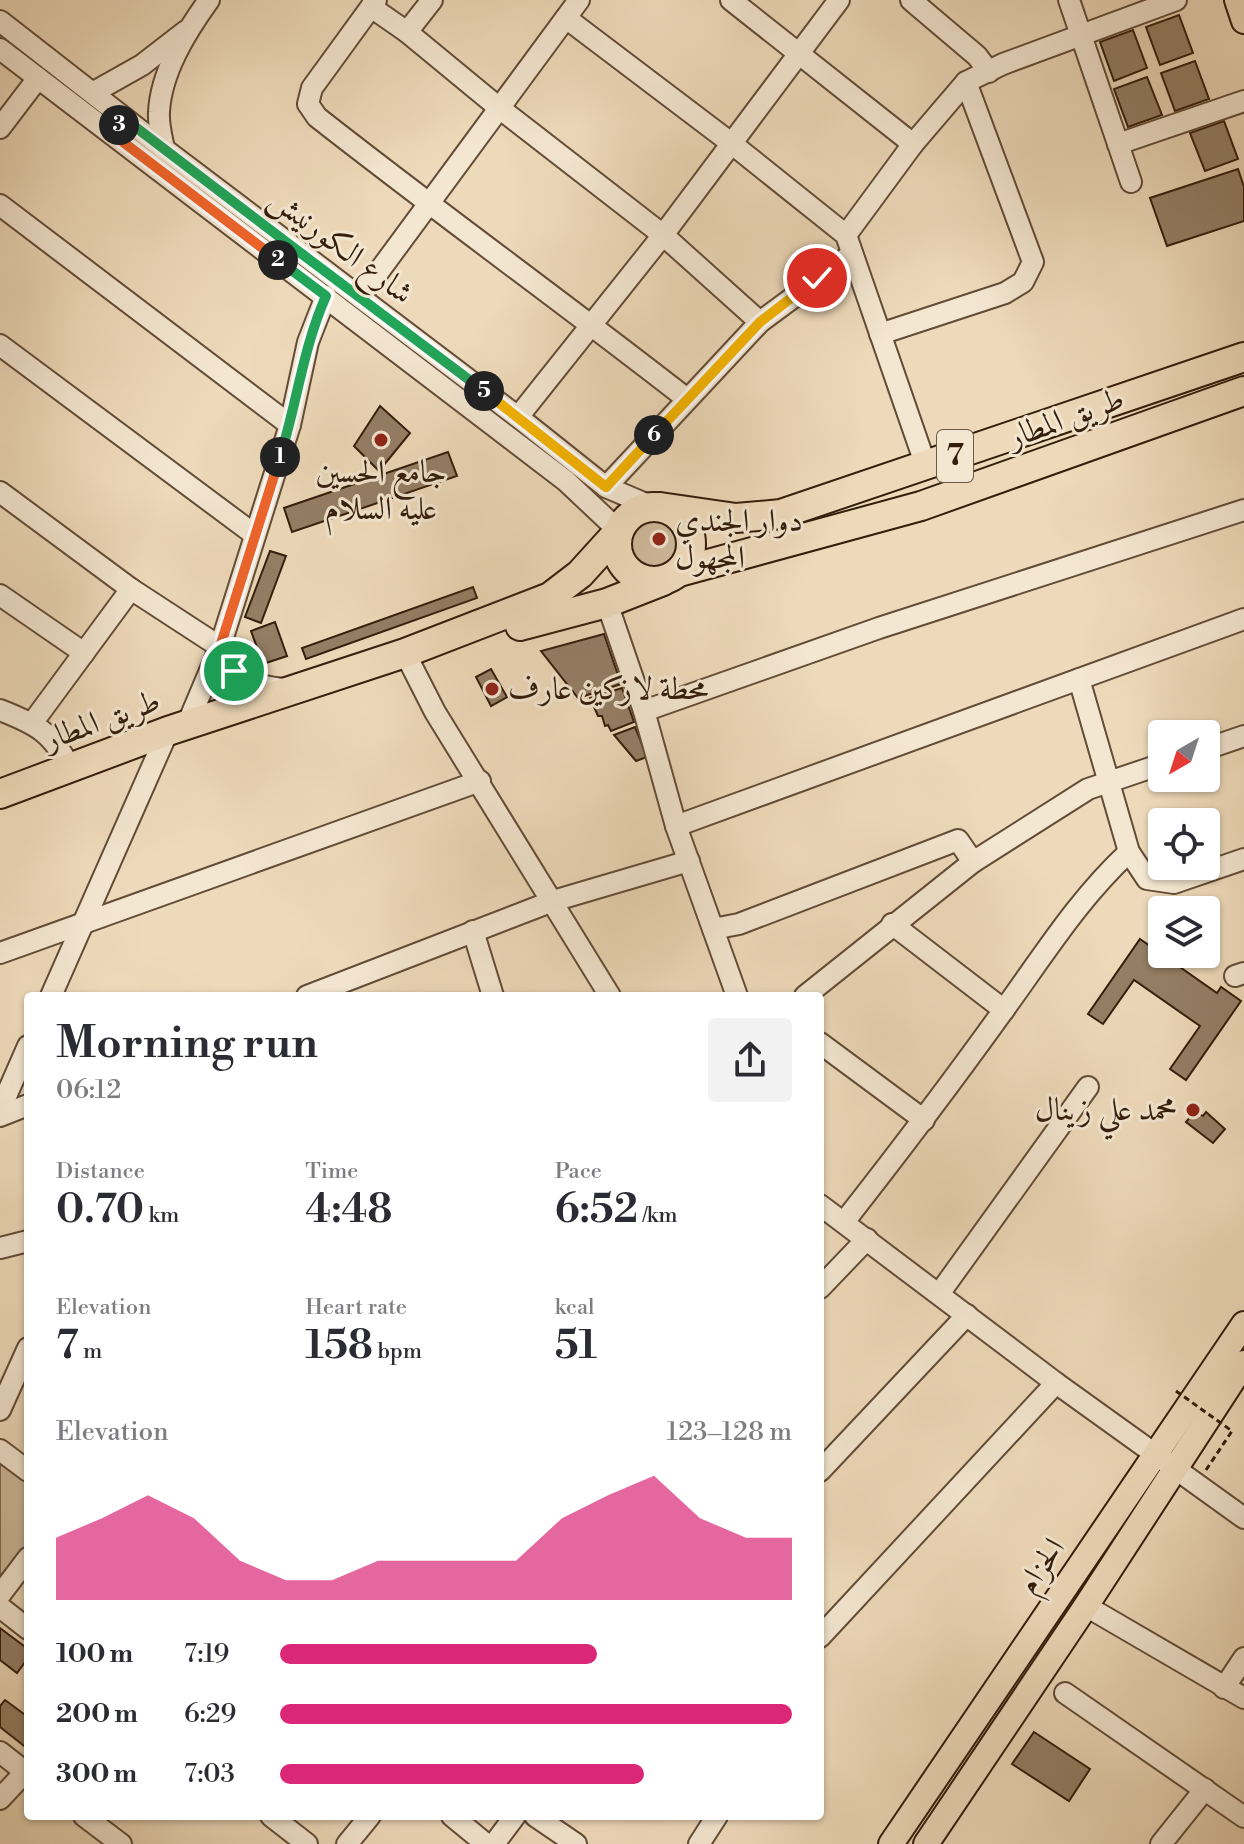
<!DOCTYPE html>
<html lang="en">
<head>
<meta charset="utf-8">
<style>
  :root { --surface:#fff; --page:#f2f2f3; --text:#2b2b33; --muted:#7c7c81; --accent:#db2777 }
  body { margin:0; font-family:"Libre Bodoni",Amiri,serif; background:var(--page); color:var(--text); height:100vh; display:flex; flex-direction:column; font-size:30px; white-space:nowrap }
  * { box-sizing:border-box; margin:0 }
  p { font-size:26px; color:var(--muted) }
  .icon { flex:none; width:44px; height:44px; fill:none; stroke:currentColor; stroke-width:2; stroke-linecap:round; stroke-linejoin:round }
  .map { position:relative; flex:1; overflow:hidden }
  .details { position:absolute; left:24px; top:992px; width:800px; height:828px; display:flex; flex-direction:column; background:var(--surface); border-radius:8px; box-shadow:0 2px 6px #0004 }
  .details>* { flex:none }
  .needle { width:52px; rotate:219deg }
  .buttons { position:absolute; left:1148px; top:720px; display:grid; gap:16px }
  .buttons a { display:grid; place-items:center; width:72px; height:72px; border-radius:8px; background:var(--surface); box-shadow:0 2px 6px #0004; font-size:40px }
  .pin { position:absolute; display:grid; place-items:center; width:68px; height:68px; color:#fff; margin:-34px; border:4px solid #fff; border-radius:50%; box-shadow:0 2px 8px #0007 }
  .km { position:absolute; width:40px; height:40px; margin:-20px; border-radius:50%; background:#222; color:#fff; font-size:22px; line-height:40px; text-align:center }
  .round { display:grid; place-items:center; flex:none; width:84px; height:84px; border-radius:8px; background:var(--page) }
  .head { display:flex; align-items:center; justify-content:space-between; height:136px; padding:0 32px }
  h1 { font-size:44px; font-weight:600; line-height:60px }
  .stats { display:grid; grid-template-columns:repeat(3,1fr); gap:12px; height:136px; padding:8px 32px }
  .stats div { display:grid; align-content:center }
  .stats b { font-size:40px; font-weight:600 }
  .stats small { font-size:22px; font-weight:400 }
  .stats p { font-size:22px }
  .chart { height:224px; padding:16px 32px }
  .chart p { display:flex; justify-content:space-between }
  .chart svg { width:100%; height:144px; margin-top:8px; fill:var(--accent); opacity:.7 }
  ul { padding:0 32px; list-style:none; font-size:26px }
  li { display:grid; grid-template-columns:128px 96px 1fr; align-items:center; height:60px }
  li i { height:20px; border-radius:10px; background:var(--accent) }
  .map>svg:first-child { display:block }
  .green { fill:#ceba9c; stroke:#806c54; stroke-width:2 }
  .building { fill:#947f66; stroke:#331d0b; stroke-width:2 }
  .lines { fill:none; stroke-linecap:round; stroke-linejoin:round }
  .minor-casing { stroke:#624c37; stroke-width:24 }
  .major-casing { stroke:#331d0b; stroke-width:28 }
  .highway-casing { stroke:#331d0b; stroke-width:32 }
  .path { stroke:#331d0b; stroke-width:3; stroke-dasharray:6 4; stroke-linecap:butt }
  .minor { stroke:#f4e7d2; stroke-width:20 }
  .major { stroke:#eedaba; stroke-width:24 }
  .highway { stroke:#eedaba; stroke-width:28 }
  .path-bridge { stroke:#331d0b; stroke-width:3; stroke-dasharray:6 4; stroke-linecap:butt }
  .split-1-casing { stroke:#fff; stroke-width:16 }
  .split-2-casing { stroke:#fff; stroke-width:16 }
  .split-3-casing { stroke:#fff; stroke-width:16 }
  .split-4-casing { stroke:#fff; stroke-width:16 }
  .split-5-casing { stroke:#fff; stroke-width:16 }
  .split-6-casing { stroke:#fff; stroke-width:16 }
  .split-7-casing { stroke:#fff; stroke-width:16 }
  .split-1 { stroke:#f0652b; stroke-width:10 }
  .split-2 { stroke:#22a559; stroke-width:10 }
  .split-3 { stroke:#f0652b; stroke-width:10 }
  .split-4 { stroke:#22a559; stroke-width:10 }
  .split-5 { stroke:#22a559; stroke-width:10 }
  .split-6 { stroke:#f5b400; stroke-width:10 }
  .split-7 { stroke:#f5b400; stroke-width:10 }
  .poi-dot { fill:#8f2418; stroke:#f4e7d2; stroke-width:3 }
  .labels { text-anchor:middle; dominant-baseline:central; stroke-width:6; stroke-linejoin:round; paint-order:stroke }
  .shield { fill:#f4e7d2; stroke:#6d5a47; stroke-width:2 }
  .shield-label { font-size:30px; font-weight:bold; fill:#331d0b }
  .street-label { font-size:32px; fill:#331d0b; stroke:#f4e7d2 }
  .poi-label { font-size:32px; fill:#331d0b; stroke:#f4e7d2; text-anchor:start }
</style>
</head>
<body>
<div class="map">
<svg width="1244" height="1844" viewBox="0 0 1244 1844">
  <rect width="100%" height="100%" fill="#eedaba"/>
  <filter id="stains"><feTurbulence type="fractalNoise" baseFrequency=".0025" numOctaves="4"/><feColorMatrix values="0 0 0 0 .2 0 0 0 0 .09 0 0 0 0 .02 0 0 0 .5 -.17"/></filter>
  <radialGradient id="worn" r=".72"><stop offset=".6" stop-color="#630" stop-opacity="0"/><stop offset="1" stop-color="#630" stop-opacity=".3"/></radialGradient>
  <g class="green">
    <circle cx="653" cy="543" r="24"/>
    <polygon points="0,1461 28,1483 28,1543 0,1580"/>
  </g>
  <g class="building">
    <polygon points="1179,15 1193,53 1160,65 1146,27"/>
    <polygon points="1133,30 1147,68 1114,81 1100,42"/>
    <polygon points="1195,61 1209,99 1175,111 1161,73"/>
    <polygon points="1147,77 1162,115 1128,127 1114,89"/>
    <polygon points="1224,121 1238,159 1205,171 1190,133"/>
    <polygon points="1238,169 1244,187 1244,221 1167,246 1150,198"/>
    <polygon points="380,406 410,433 379,471 354,446"/>
    <polygon points="448,452 457,476 292,532 284,508"/>
    <polygon points="270,551 286,556 261,623 245,617"/>
    <polygon points="473,587 477,598 306,659 302,648"/>
    <polygon points="275,622 287,656 263,664 251,631"/>
    <polygon points="604,634 621,684 578,698 541,651"/>
    <polygon points="491,669 507,697 491,706 476,677"/>
    <polygon points="622,688 634,722 611,731 608,725 605,726 602,716 598,716 590,698"/>
    <polygon points="635,727 647,757 636,761 614,735"/>
    <polygon points="1140,939 1217,993 1221,987 1241,1001 1186,1080 1170,1069 1200,1026 1134,980 1103,1024 1088,1014"/>
    <polygon points="1195,1111 1203,1116 1206,1112 1225,1129 1213,1143 1186,1122"/>
    <polygon points="0,1628 28,1649 28,1658 17,1673 0,1660"/>
    <polygon points="5,1700 28,1717 28,1749 0,1727 0,1706"/>
    <polygon points="1034,1732 1090,1769 1069,1801 1012,1764"/>
  </g>
  <g class="lines">
    <defs>
      <g id="minor">
        <path d="M 376,0 L 312,88 L 308,104 L 317,117 C 439,213 564,303 687,399"/>
        <polyline points="731,0 913,144"/>
        <polyline points="911,0 977,56 989,72"/>
        <polyline points="1069,0 1131,182"/>
        <polyline points="371,7 407,32 498,107 663,235 760,322"/>
        <polyline points="566,18 731,143 846,235 926,466"/>
        <polyline points="0,21 164,149 518,417 606,487 653,507"/>
        <polyline points="407,32 432,0"/>
        <polyline points="0,49 566,481 619,531"/>
        <polyline points="94,92 142,65 186,31"/>
        <polyline points="0,128 38,78"/>
        <polyline points="1118,144 1244,101"/>
        <path d="M 164,149 C 162,138 158,124 159,112 C 161,72 186,32 209,0"/>
        <polyline points="0,205 290,425"/>
        <polyline points="846,235 913,144 966,82 1003,64 1176,0"/>
        <polyline points="360,297 579,0"/>
        <polyline points="880,334 1005,293 1023,282 1033,262 966,82"/>
        <polyline points="0,345 255,535"/>
        <polyline points="518,417 663,235 839,0"/>
        <polyline points="606,487 760,322 852,254"/>
        <path d="M 0,492 L 131,589 L 220,647 C 233,680 249,685 283,689"/>
        <polyline points="0,595 84,653"/>
        <polyline points="607,603 644,711 676,826 737,996"/>
        <polyline points="405,653 435,712 610,996"/>
        <polyline points="1079,679 1129,852 1147,879 1174,883 1244,859"/>
        <path d="M 0,710 C 36,724 52,732 70,768"/>
        <polyline points="644,711 879,628 1244,510"/>
        <polyline points="33,722 131,589"/>
        <polyline points="187,725 220,647 290,425 308,342 326,296"/>
        <polyline points="1206,749 1244,736"/>
        <polyline points="676,826 1244,619"/>
        <polyline points="892,924 1004,1010"/>
        <polyline points="713,929 739,924 958,840 973,862"/>
        <polyline points="473,931 493,996"/>
        <polyline points="0,953 480,781"/>
        <polyline points="1235,976 1244,973"/>
        <polyline points="51,996 168,731"/>
        <polyline points="307,996 553,901 689,861"/>
        <polyline points="805,996 973,862 1088,789 1162,764"/>
        <polyline points="820,1043 924,1120"/>
        <polyline points="0,1110 28,1046"/>
        <polyline points="0,1116 28,1105"/>
        <polyline points="820,1205 1056,1383 1244,1518"/>
        <path d="M 844,1222 C 899,1152 952,1082 1003,1011 C 1043,956 1079,898 1129,852"/>
        <polyline points="0,1248 28,1241"/>
        <polyline points="820,1288 867,1239"/>
        <polyline points="939,1294 1088,1087"/>
        <polyline points="0,1410 28,1348"/>
        <polyline points="0,1450 28,1471"/>
        <polyline points="820,1471 967,1315"/>
        <polyline points="0,1595 28,1558"/>
        <polyline points="1086,1606 1244,1698"/>
        <polyline points="0,1607 28,1629"/>
        <polyline points="820,1637 1056,1383"/>
        <polyline points="1224,1688 1244,1658"/>
        <polyline points="1065,1693 1244,1817"/>
        <polyline points="0,1752 28,1774"/>
        <polyline points="0,1799 28,1769"/>
        <polyline points="84,1816 121,1844"/>
        <polyline points="271,1816 307,1844"/>
        <polyline points="452,1816 486,1844"/>
        <polyline points="535,1816 576,1844"/>
        <polyline points="347,1844 370,1816"/>
        <polyline points="494,1844 515,1816"/>
        <polyline points="699,1844 717,1816"/>
        <polyline points="1161,1844 1205,1789"/>
      </g>
      <g id="major">
        <polyline points="1237,0 1244,21"/>
        <polyline points="891,1844 1244,1324"/>
        <polyline points="926,1844 1086,1606 1244,1363"/>
      </g>
      <g id="highway">
        <circle cx="654" cy="544" r="37"/>
        <polyline points="660,507 736,518 781,514 1244,357"/>
        <polyline points="679,572 921,506 1244,391"/>
        <polyline points="520,626 607,603 663,581"/>
        <polyline points="0,794 168,731 405,653 550,597 580,574 619,531"/>
      </g>
    </defs>
    <use href="#minor" class="minor-casing"/>
    <use href="#major" class="major-casing"/>
    <use href="#highway" class="highway-casing"/>
    <polyline class="path" points="1206,1470 1232,1431"/>
    <use href="#minor" class="minor"/>
    <use href="#major" class="major"/>
    <use href="#highway" class="highway"/>
    <polyline class="path-bridge" points="1176,1391 1232,1431"/>
  </g>
  <g class="lines">
    <defs>
      <polyline id="split-1" points="234,671 220,647 280,457"/>
      <path id="split-2" d="M 278,260 L 326,296 C 303,348 297,403 280,457"/>
      <polyline id="split-3" points="119,125 110,123 123,142 278,260"/>
      <polyline id="split-4" points="119,125 134,126 302,254"/>
      <polyline id="split-5" points="302,254 484,391"/>
      <polyline id="split-6" points="484,391 606,487 654,435"/>
      <polyline id="split-7" points="654,435 760,322 817,278"/>
    </defs>
    <use href="#split-1" class="split-1-casing"/>
    <use href="#split-2" class="split-2-casing"/>
    <use href="#split-3" class="split-3-casing"/>
    <use href="#split-4" class="split-4-casing"/>
    <use href="#split-5" class="split-5-casing"/>
    <use href="#split-6" class="split-6-casing"/>
    <use href="#split-7" class="split-7-casing"/>
    <use href="#split-1" class="split-1"/>
    <use href="#split-2" class="split-2"/>
    <use href="#split-3" class="split-3"/>
    <use href="#split-4" class="split-4"/>
    <use href="#split-5" class="split-5"/>
    <use href="#split-6" class="split-6"/>
    <use href="#split-7" class="split-7"/>
  </g>
  <g class="poi-dot">
    <circle cx="381" cy="440" r="8"/>
    <circle cx="659" cy="539" r="8"/>
    <circle cx="492" cy="689" r="8"/>
    <circle cx="1193" cy="1110" r="8"/>
  </g>
  <g class="labels">
    <rect class="shield" x="937" y="430" width="36" height="52" rx="6"/>
    <g class="shield-label">
      <text x="955" y="456">7</text>
    </g>
    <g class="street-label">
      <text transform="translate(341 246) rotate(37)">شارع الكورنيش</text>
      <text transform="translate(1066 418) rotate(-20)">طريق المطار</text>
      <text transform="translate(102 720) rotate(-20)">طريق المطار</text>
      <text transform="translate(1041 1566) rotate(-56)">الحزام</text>
    </g>
    <g class="poi-label">
      <text x="381" y="472" text-anchor="middle">جامع الحسين<tspan x="381" dy="37">عليه السلام</tspan></text>
      <text x="675" y="521">دوار الجندي<tspan x="675" dy="37">المجهول</tspan></text>
      <text x="508" y="689">محطة لازكين عارف</text>
      <text x="1177" y="1110" text-anchor="end">محمد علي زينال</text>
    </g>
  </g>
  <rect width="100%" height="100%" filter="url(#stains)"/>
  <rect width="100%" height="100%" fill="url(#worn)"/>
</svg>
<div class="buttons">
<a><svg class="needle" viewBox="-14 -14 28 28"><path d="M0-13l5 13h-10z" fill="#e53935"/><path d="M0 13l5-13h-10z" fill="#7c7c81"/></svg></a>
<a><svg class="icon" aria-label="locate" viewBox="0 0 24 24"><circle cx="12" cy="12" r="6"/><path d="M12 2v4M12 18v4M2 12h4M18 12h4"/></svg></a>
<a><svg class="icon" aria-label="layers" viewBox="0 0 24 24"><path d="M12 4l9 5-9 5-9-5zM3 14l9 5 9-5"/></svg></a>
</div>
<div class="pin" style="left:234px;top:671px;background:#1e9e55"><svg class="icon" aria-label="arrive" viewBox="0 0 24 24"><path d="M6 21V4h12l-3 4 3 4H6"/></svg></div>
<div class="pin" style="left:817px;top:278px;background:#d93025"><svg class="icon" aria-label="check" viewBox="0 0 24 24"><path d="M5 12l5 5 9-10"/></svg></div>
<b class="km" style="left:280px;top:457px">1</b>
<b class="km" style="left:278px;top:260px">2</b>
<b class="km" style="left:119px;top:125px">3</b>
<b class="km" style="left:484px;top:391px">5</b>
<b class="km" style="left:654px;top:435px">6</b>
<section class="details">
<div class="head"><div><h1>Morning run</h1><p>06:12</p></div><a class="round"><svg class="icon" aria-label="share" viewBox="0 0 24 24"><path d="M12 15V3M7 8l5-5 5 5M5 13v7h14v-7"/></svg></a></div>
<div class="stats">
<div><p>Distance</p><b>0.70<small> km</small></b></div>
<div><p>Time</p><b>4:48</b></div>
<div><p>Pace</p><b>6:52<small> /km</small></b></div>
</div>
<div class="stats">
<div><p>Elevation</p><b>7<small> m</small></b></div>
<div><p>Heart rate</p><b>158<small> bpm</small></b></div>
<div><p>kcal</p><b>51</b></div>
</div>
<div class="chart"><p><span>Elevation</span>123–128 m</p>
<svg viewBox="0 0 160 44" preserveAspectRatio="none"><path d="M0 44V25L10 19L20 12L30 19L40 32L50 38L60 38L70 32L80 32L90 32L100 32L110 19L120 12L130 6L140 19L150 25L160 25V44z"/></svg>
</div>
<ul>
<li><b>100 m</b>7:19<i style="width:62%"></i></li>
<li><b>200 m</b>6:29<i style="width:100%"></i></li>
<li><b>300 m</b>7:03<i style="width:71%"></i></li>
</ul>
</section>
</div>
</body>
</html>
